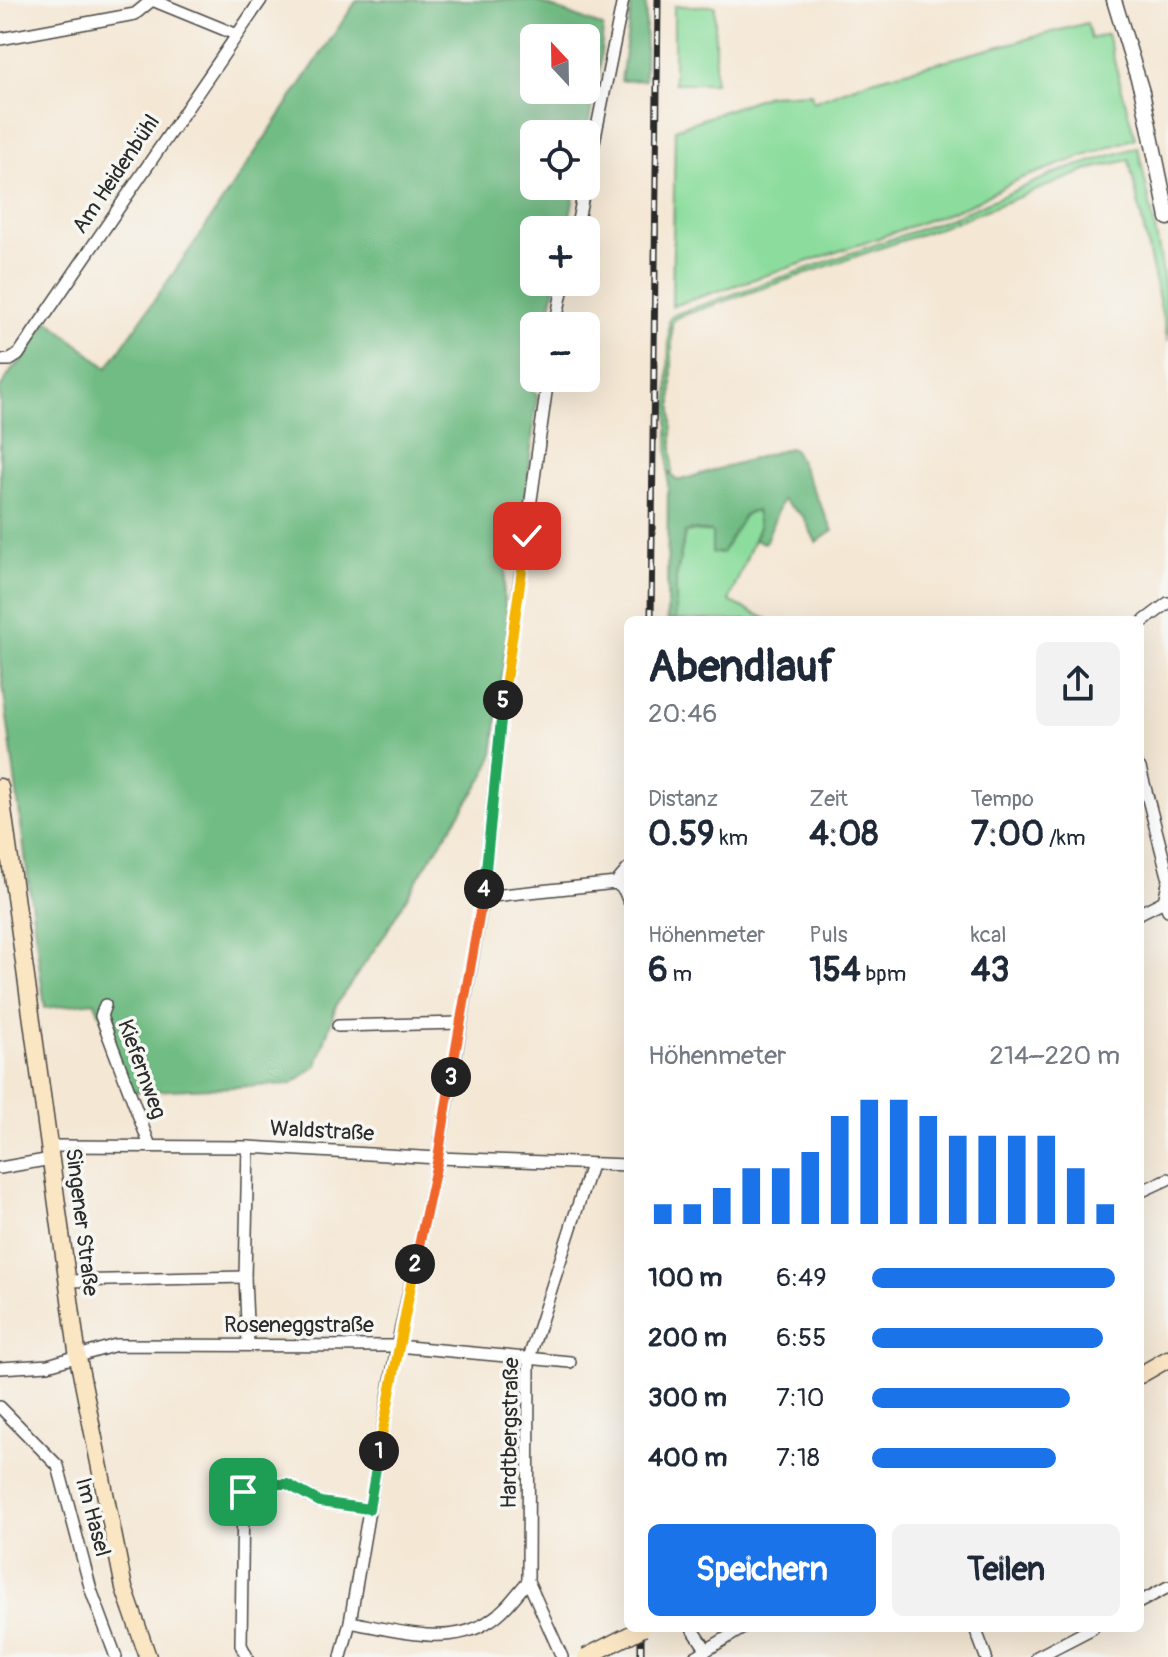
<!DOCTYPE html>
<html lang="de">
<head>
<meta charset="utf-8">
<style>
  :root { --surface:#fff; --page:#f2f2f3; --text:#1f2937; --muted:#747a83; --accent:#1a73e8 }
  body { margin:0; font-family:Pangolin,sans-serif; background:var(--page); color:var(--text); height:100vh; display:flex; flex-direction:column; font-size:30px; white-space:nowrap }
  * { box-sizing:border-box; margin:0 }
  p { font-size:26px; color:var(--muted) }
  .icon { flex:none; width:44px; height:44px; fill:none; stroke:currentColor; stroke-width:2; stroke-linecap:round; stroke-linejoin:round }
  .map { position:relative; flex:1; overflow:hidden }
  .sheet { position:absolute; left:624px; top:616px; width:520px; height:1016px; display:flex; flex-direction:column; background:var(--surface); border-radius:12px; box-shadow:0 8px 32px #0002 }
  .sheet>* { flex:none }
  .needle { width:52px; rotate:338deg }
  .buttons { position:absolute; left:520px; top:24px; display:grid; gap:16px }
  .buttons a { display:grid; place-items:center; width:80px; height:80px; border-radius:12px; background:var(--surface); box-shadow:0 8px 32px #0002; font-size:40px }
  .pin { position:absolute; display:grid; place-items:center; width:68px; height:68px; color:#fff; margin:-34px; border-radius:16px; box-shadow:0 4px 12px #0006 }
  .km { position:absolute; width:40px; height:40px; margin:-20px; border-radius:50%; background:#222; color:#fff; font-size:22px; line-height:40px; text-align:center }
  .round { display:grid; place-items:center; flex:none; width:84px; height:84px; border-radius:12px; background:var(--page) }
  .summary { display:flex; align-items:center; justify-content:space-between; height:136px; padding:0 24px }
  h1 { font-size:44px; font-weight:700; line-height:60px }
  .stats { display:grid; grid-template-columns:repeat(3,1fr); gap:12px; height:136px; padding:8px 24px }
  .stats div { display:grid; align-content:center }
  .stats b { font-size:34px; font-weight:700 }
  .stats small { font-size:22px; font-weight:400 }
  .stats p { font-size:22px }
  .chart { height:224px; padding:16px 24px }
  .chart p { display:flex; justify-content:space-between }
  .chart svg { width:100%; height:144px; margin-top:8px; stroke:var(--accent); stroke-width:6 }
  .button { display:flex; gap:16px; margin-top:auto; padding:16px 24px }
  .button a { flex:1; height:92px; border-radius:12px; background:var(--accent); color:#fff; font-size:32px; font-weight:700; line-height:92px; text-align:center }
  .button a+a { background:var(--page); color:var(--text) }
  ul { padding:0 24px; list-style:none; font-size:26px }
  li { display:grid; grid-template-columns:128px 96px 1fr; align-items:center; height:60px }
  li i { height:20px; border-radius:10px; background:var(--accent) }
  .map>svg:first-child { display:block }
  .green { fill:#8cdd9d; stroke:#5c8464; stroke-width:2 }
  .forest { fill:#71bc84; stroke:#4e7458; stroke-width:2; fill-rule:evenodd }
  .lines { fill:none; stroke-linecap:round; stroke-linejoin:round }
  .minor-casing { stroke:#494744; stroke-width:14 }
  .tertiary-casing { stroke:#494744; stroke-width:17 }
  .secondary-casing { stroke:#494744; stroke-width:19 }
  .minor { stroke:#fff; stroke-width:11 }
  .tertiary { stroke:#fff; stroke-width:14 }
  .secondary { stroke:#fbe6c4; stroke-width:16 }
  .rail-casing { stroke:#2b2b2b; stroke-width:7 }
  .rail { stroke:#f6f6f2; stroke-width:4; stroke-dasharray:12; stroke-linecap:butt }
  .secondary-bridge-casing { stroke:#494744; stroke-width:19; stroke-linecap:butt }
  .secondary-bridge { stroke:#fbe6c4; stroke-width:16 }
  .split-1-casing { stroke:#fff; stroke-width:16 }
  .split-2-casing { stroke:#fff; stroke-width:16 }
  .split-3-casing { stroke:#fff; stroke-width:16 }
  .split-4-casing { stroke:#fff; stroke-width:16 }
  .split-5-casing { stroke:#fff; stroke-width:16 }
  .split-6-casing { stroke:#fff; stroke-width:16 }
  .split-1 { stroke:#22a559; stroke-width:10 }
  .split-2 { stroke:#f5b400; stroke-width:10 }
  .split-3 { stroke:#f0652b; stroke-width:10 }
  .split-4 { stroke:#f0652b; stroke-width:10 }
  .split-5 { stroke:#22a559; stroke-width:10 }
  .split-6 { stroke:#f5b400; stroke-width:10 }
  .labels { text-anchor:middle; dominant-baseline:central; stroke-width:7; stroke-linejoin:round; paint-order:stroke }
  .street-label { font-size:22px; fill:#2b2b2b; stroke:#f6f6f2 }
</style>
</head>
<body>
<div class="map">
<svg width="1168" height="1657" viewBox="0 0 1168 1657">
  <rect width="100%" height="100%" fill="#f6f6f2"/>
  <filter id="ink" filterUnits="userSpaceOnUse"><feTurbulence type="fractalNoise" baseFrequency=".0125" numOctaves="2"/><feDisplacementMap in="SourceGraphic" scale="16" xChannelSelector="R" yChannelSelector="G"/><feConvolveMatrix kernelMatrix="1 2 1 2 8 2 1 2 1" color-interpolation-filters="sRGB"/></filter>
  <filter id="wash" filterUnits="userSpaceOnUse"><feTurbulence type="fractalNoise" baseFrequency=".006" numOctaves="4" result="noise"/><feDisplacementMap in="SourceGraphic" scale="32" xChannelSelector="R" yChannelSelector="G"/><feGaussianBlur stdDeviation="1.8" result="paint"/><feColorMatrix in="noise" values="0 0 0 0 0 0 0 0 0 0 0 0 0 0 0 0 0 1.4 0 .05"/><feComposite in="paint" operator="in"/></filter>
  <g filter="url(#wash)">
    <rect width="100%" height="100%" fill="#f4e7d4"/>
    <g class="green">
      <rect x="674" y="6" width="41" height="77"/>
      <polygon points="1087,23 1091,39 1107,34 1135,138 1019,179 967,206 867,242 672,306 675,129 768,95 811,93 813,102 868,81"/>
      <path d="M 1138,147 C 1151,211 1168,275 1168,341 L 1129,160 L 1091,169 L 942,227 L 675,318 L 672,323 L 672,475 L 668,472 L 669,320 L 673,315 L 949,219 L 1058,172 Z"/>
      <path d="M 756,511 L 759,527 L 729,601 L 769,620 L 676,620 L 676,578 L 685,533 C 695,528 702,534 712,532 C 727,529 740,515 756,511 Z"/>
    </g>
    <g class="forest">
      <path d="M 357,0 L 533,0 L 603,27 L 600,66 L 586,134 L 534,134 L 534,186 L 576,186 L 567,230 L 534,230 L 534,282 L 556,282 L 547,326 L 534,326 L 534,376 L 530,389 L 537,395 L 521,538 L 509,543 L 503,595 L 509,619 L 493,756 L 484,777 L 424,868 L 384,936 L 337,1003 L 317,1065 L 292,1084 L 130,1092 L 95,1002 L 45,1008 L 0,663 L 0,389 L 13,368 L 24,359 L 48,320 L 107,368 L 200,235 ZM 534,38 L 586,38 L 586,90 L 534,90 Z"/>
      <polygon points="632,2 646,4 645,80 621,81"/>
      <polygon points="789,448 794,450 833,531 816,542 803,516 782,500 765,543 754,540 759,527 756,511 745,514 722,553 712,553 712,532 691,530 685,533 676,578 676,620 667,620 668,472 676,480 681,480"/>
    </g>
  </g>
  <g filter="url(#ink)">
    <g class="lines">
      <defs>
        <g id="minor">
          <polyline points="152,0 235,34"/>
          <polyline points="0,39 135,14 152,0"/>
          <polyline points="586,181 623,0"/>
          <polyline points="576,230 585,186"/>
          <polyline points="555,326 564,282"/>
          <polyline points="0,360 10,360 18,355 261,0"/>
          <polyline points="1140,624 1168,603"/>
          <polyline points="1140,768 1168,876"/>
          <polyline points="616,883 628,869"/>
          <polyline points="1168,883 1164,901 1168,910"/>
          <polyline points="483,897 616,883 624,890 628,900"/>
          <polyline points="1140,913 1164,901"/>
          <polyline points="105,1005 101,1016 150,1146"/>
          <polyline points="338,1026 460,1023"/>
          <polyline points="50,1146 248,1147 438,1158 628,1165"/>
          <polyline points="0,1168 51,1159"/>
          <polyline points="1140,1192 1168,1179"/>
          <polyline points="67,1281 245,1277"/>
          <polyline points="248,1345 245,1277 248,1147"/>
          <polyline points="0,1368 48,1365 116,1345 397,1346 570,1362"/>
          <polyline points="0,1407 58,1466 91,1590 116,1657"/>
          <polyline points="1140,1602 1168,1587"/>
          <path d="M 350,1622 C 393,1630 450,1648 489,1621 C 505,1611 516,1595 528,1581"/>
          <polyline points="692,1628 706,1649"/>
          <polyline points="975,1628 986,1657"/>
          <polyline points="247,1657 241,1645 243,1492 267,1484 287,1484 320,1502 369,1509"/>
          <polyline points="341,1657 350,1622 397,1346 438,1158 483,897 502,708 548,378"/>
          <polyline points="562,1657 528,1581 529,1358 591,1165"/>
          <polyline points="695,1657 743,1628"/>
          <polyline points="1037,1657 1093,1628"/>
        </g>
        <polyline id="tertiary" points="1114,0 1142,92 1168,218"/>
        <g id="secondary">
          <polyline points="0,787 78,1358 124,1588 148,1657"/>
          <polyline points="1140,1375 1168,1359"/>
        </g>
      </defs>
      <use href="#minor" class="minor-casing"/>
      <use href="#tertiary" class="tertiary-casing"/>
      <use href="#secondary" class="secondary-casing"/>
      <use href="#minor" class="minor"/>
      <use href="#tertiary" class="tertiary"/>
      <use href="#secondary" class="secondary"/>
      <defs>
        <g id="rail">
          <polyline points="651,620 658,0"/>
          <polyline points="641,1657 641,1628"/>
        </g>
      </defs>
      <use href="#rail" class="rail-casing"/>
      <use href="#rail" class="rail"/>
      <defs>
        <polyline id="secondary-bridge" points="586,1657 643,1628"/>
      </defs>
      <use href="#secondary-bridge" class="secondary-bridge-casing"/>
      <use href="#secondary-bridge" class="secondary-bridge"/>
    </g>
  </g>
  <g class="lines" filter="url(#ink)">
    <defs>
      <polyline id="split-1" points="243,1492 267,1484 287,1484 320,1502 369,1509 379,1451"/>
      <polyline id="split-2" points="379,1451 415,1264"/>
      <polyline id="split-3" points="415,1264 438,1158 451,1077"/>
      <polyline id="split-4" points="451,1077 484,889"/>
      <polyline id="split-5" points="484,889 503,700"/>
      <polyline id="split-6" points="503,700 527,536"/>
    </defs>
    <use href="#split-1" class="split-1-casing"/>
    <use href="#split-2" class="split-2-casing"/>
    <use href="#split-3" class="split-3-casing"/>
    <use href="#split-4" class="split-4-casing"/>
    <use href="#split-5" class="split-5-casing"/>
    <use href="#split-6" class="split-6-casing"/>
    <use href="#split-1" class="split-1"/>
    <use href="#split-2" class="split-2"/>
    <use href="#split-3" class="split-3"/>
    <use href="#split-4" class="split-4"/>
    <use href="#split-5" class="split-5"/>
    <use href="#split-6" class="split-6"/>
  </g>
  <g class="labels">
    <g class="street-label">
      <text transform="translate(116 174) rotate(-56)">Am Heidenbühl</text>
      <text transform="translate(142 1069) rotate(70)">Kiefernweg</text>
      <text transform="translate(322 1131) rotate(3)">Waldstraße</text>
      <text transform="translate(82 1222) rotate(83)">Singener Straße</text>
      <text x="299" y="1325">Roseneggstraße</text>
      <text transform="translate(510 1433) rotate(-89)">Hardtbergstraße</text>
      <text transform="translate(93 1517) rotate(75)">Im Hasel</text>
    </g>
  </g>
</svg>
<div class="buttons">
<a><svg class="needle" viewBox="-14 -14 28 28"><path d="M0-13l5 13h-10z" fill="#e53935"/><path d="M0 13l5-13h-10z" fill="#747a83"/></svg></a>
<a><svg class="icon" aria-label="locate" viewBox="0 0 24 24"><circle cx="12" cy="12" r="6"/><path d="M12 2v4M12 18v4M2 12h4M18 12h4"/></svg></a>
<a>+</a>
<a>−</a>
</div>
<div class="pin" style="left:243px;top:1492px;background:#1e9e55"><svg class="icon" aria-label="arrive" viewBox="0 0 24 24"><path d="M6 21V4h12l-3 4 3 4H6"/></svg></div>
<div class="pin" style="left:527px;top:536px;background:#d93025"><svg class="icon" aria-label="check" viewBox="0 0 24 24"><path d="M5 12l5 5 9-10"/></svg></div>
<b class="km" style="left:379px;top:1451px">1</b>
<b class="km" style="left:415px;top:1264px">2</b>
<b class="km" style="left:451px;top:1077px">3</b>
<b class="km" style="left:484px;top:889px">4</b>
<b class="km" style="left:503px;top:700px">5</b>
<section class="sheet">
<div class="summary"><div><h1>Abendlauf</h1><p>20:46</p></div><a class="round"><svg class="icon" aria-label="share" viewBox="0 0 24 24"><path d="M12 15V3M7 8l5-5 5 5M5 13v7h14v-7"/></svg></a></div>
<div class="stats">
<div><p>Distanz</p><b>0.59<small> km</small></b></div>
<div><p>Zeit</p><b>4:08</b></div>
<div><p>Tempo</p><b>7:00<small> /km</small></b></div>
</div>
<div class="stats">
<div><p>Höhenmeter</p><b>6<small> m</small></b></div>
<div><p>Puls</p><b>154<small> bpm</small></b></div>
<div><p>kcal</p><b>43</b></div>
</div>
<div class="chart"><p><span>Höhenmeter</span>214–220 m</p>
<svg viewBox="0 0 160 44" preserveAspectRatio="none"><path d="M5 44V38M15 44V38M25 44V33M35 44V27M45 44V27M55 44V22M65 44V11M75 44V6M85 44V6M95 44V11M105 44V17M115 44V17M125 44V17M135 44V17M145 44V27M155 44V38"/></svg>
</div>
<ul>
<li><b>100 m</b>6:49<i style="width:98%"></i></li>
<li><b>200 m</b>6:55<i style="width:93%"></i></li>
<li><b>300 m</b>7:10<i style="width:80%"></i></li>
<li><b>400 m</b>7:18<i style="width:74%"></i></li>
</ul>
<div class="button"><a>Speichern</a><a>Teilen</a></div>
</section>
</div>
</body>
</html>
